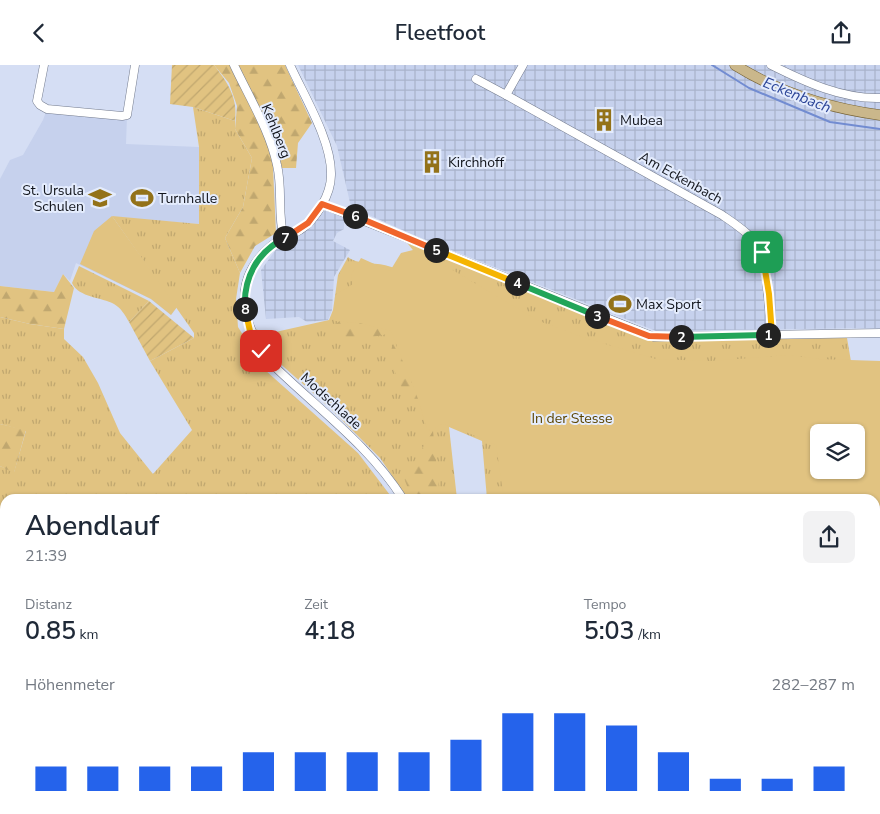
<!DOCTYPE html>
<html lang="de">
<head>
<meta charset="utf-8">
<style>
  :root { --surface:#fff; --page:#f2f2f3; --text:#1f2937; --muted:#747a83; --accent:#2563eb }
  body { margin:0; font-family:"Nunito Sans",sans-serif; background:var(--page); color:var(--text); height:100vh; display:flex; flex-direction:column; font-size:19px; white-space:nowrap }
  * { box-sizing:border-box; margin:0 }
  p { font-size:16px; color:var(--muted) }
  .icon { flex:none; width:28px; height:28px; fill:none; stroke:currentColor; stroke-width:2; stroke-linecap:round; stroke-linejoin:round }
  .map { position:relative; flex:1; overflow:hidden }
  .side { position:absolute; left:0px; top:429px; width:880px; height:321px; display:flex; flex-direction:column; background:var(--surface); border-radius:15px 15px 0 0; box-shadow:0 1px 4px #0004 }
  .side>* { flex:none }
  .buttons { position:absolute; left:810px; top:359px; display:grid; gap:10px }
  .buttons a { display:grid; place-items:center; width:55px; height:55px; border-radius:8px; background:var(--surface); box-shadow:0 1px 4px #0004; font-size:25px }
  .pin { position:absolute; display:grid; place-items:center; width:42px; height:42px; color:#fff; margin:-21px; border-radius:10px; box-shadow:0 2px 8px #0006 }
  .km { position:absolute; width:25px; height:25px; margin:-12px; border-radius:50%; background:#222; color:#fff; font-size:14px; line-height:25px; text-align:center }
  .round { display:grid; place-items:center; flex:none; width:52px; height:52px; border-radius:8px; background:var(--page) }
  .headline { display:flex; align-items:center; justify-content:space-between; height:85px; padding:0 25px }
  h1 { font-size:28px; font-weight:600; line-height:38px }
  .stats { display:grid; grid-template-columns:repeat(3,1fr); gap:8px; height:85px; padding:5px 25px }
  .stats div { display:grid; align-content:center }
  .stats b { font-size:25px; font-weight:600 }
  .stats small { font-size:14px; font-weight:400 }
  .stats p { font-size:14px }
  .chart { height:140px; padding:10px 25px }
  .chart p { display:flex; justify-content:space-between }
  .chart svg { width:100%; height:90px; margin-top:5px; stroke:var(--accent); stroke-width:6 }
  header { display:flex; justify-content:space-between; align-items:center; height:65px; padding:0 25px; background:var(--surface); font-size:22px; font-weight:600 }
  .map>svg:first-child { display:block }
  .built { fill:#c6d1ed }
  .industrial { fill:url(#industrial-grid) }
  .grass { fill:url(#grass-tufts) }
  .forest { fill:url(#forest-firs) }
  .park { fill:#e1c381; fill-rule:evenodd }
  .garden { fill:url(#garden-furrows) }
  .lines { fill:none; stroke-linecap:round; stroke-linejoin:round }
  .stream { stroke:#728cd1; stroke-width:2 }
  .minor-casing { stroke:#727a8d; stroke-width:9 }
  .major-casing { stroke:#725f32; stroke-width:11 }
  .minor { stroke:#fff; stroke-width:8 }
  .major { stroke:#cab78b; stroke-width:10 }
  .split-1-casing { stroke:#fff; stroke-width:10 }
  .split-2-casing { stroke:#fff; stroke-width:10 }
  .split-3-casing { stroke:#fff; stroke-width:10 }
  .split-4-casing { stroke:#fff; stroke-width:10 }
  .split-5-casing { stroke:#fff; stroke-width:10 }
  .split-6-casing { stroke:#fff; stroke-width:10 }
  .split-7-casing { stroke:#fff; stroke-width:10 }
  .split-8-casing { stroke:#fff; stroke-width:10 }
  .split-9-casing { stroke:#fff; stroke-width:10 }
  .split-1 { stroke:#f5b400; stroke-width:6 }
  .split-2 { stroke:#22a559; stroke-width:6 }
  .split-3 { stroke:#f0652b; stroke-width:6 }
  .split-4 { stroke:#22a559; stroke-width:6 }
  .split-5 { stroke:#f5b400; stroke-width:6 }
  .split-6 { stroke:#f0652b; stroke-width:6 }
  .split-7 { stroke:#f0652b; stroke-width:6 }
  .split-8 { stroke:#22a559; stroke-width:6 }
  .split-9 { stroke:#f5b400; stroke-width:6 }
  .labels { text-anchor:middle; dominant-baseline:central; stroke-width:4; stroke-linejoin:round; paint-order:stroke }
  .poi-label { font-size:14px; fill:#11141b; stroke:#e4ecfd; text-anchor:start }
  .street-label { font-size:14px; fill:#11141b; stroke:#e4ecfd }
  .park-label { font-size:14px; fill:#5b4400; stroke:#e4ecfd }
  .water-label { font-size:15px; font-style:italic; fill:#2c4597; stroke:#e4ecfd }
</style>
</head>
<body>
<header><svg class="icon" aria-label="back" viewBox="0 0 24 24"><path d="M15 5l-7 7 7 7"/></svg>Fleetfoot<svg class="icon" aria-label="share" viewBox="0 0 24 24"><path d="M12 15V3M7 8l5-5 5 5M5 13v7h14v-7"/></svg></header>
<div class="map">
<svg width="880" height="749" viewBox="0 0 880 749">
  <defs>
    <pattern id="industrial-grid" width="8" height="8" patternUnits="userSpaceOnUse" patternTransform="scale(1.25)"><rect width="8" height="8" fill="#c6d1ed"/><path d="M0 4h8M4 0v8" fill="none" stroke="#a9b3cb"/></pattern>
    <pattern id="grass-tufts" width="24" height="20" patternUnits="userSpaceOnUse" patternTransform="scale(1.25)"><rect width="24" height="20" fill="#e1c381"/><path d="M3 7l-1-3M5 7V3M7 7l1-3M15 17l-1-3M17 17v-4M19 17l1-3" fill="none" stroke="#c0a76f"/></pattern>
    <pattern id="forest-firs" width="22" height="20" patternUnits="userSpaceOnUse" patternTransform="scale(1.25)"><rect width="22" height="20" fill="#e1c381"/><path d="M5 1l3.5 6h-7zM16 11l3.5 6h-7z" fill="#c0a76f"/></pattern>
    <pattern id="garden-furrows" width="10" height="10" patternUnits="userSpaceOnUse" patternTransform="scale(1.25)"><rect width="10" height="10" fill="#e1c381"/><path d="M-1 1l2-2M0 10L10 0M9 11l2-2" fill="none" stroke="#c0a76f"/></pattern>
  </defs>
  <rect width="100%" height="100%" fill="#d5def4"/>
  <polygon class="built" points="47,44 127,50 126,79 199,82 199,159 112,152 177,242 171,250 151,234 76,198 70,216 63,209 54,227 0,221 0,114 10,95 23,90 43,55"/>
  <g class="industrial">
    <polygon points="298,0 880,0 880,263 656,266 416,171 351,142 337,81"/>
    <polygon points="328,144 341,150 344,155 344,164 337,168 333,176 350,185 334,212 332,245 328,255 307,257 299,252 266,254 261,205 277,183 300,170 319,153 325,145"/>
  </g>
  <g class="grass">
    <polygon points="193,42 235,56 235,64 252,93 243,142 225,173 240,208 236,234 238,262 265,305 358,388 393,434 5,434 5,457 0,455 0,401 14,407 26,366 0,359 0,252 30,259 64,264 64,274 83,292 98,318 120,368 153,409 192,365 150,296 194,273 194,268 112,151 199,159 199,82"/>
    <path d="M 404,174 L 654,275 L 847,273 L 855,320 L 819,368 L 508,434 L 487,434 L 482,376 L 449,362 L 457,434 L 408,434 L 380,393 L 330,343 L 267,287 L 254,264 L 271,268 L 329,255 L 333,245 L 338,210 L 348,192 C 358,200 375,197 388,201 C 396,203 404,206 411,209 L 421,195 Z"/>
    <path d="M 79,201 L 149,236 L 129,257 C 125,250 121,243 114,239 C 102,232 79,233 72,218 Z"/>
    <polygon points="880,536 880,639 875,645 875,547"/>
    <polygon points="875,653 880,662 880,749 776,749 775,745 875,745"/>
  </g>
  <g class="forest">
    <polygon points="214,0 285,0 312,58 298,78 296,103 273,103 276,168 255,181 240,208 225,173 243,142 252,93 235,64 237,41 229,18"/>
    <polygon points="63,209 74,223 64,264 30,259 0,252 0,221 54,227"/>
    <polygon points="371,241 401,266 341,279 335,259"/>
    <polygon points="394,275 426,352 403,326 389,293"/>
    <polygon points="0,359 26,365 14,408 0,401"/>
    <polygon points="433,366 440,434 412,434 404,413"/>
  </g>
  <g class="park">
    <polygon points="112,151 177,242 171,250 151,234 80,199 94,166"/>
    <path d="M 417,184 L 539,256 L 582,272 L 656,294 L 710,296 L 790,290 L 819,294 L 880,296 L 880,441 L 875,444 L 875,434 L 504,434 L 496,380 L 452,361 L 441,359 L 432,366 L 427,364 L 417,331 L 391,266 L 359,258 L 335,256 L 335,230 L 353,219 L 351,210 L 361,193 L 390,206 L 401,188 ZM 819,368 L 856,368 L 856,405 L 819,405 Z"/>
  </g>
  <g class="garden">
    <path d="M 172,0 L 214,0 C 228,18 238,33 235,56 L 193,42 L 170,39 Z"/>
    <polygon points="149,236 194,273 150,296 129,257"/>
  </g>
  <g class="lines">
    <g class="stream">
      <polyline points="712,0 749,23 830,57 880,64"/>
      <polyline points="875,560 880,549"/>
      <polyline points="850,749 851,745"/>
    </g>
    <defs>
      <g id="minor">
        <polyline points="44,0 37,36 40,40 47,44 122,51 127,50 135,0"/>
        <path d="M 234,0 C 249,32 270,66 277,100 C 283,124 277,149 284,174"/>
        <path d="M 290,0 C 304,31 332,76 331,110 C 331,130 316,154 300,165 C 290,171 278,174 270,182 C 228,218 244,264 273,300 C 318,344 369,380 403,434"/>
        <path d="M 771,0 C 805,17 842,34 880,33"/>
        <polyline points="476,14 506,30 523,0"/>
        <path d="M 506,30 L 722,150 C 738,161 757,173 764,192 L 772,270"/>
        <polyline points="322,139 654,272 880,268"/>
        <polyline points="0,490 5,493"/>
        <polyline points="0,562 5,565"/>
        <polyline points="0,643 5,646"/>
        <polyline points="55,745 62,749"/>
        <polyline points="183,745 190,749"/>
        <polyline points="441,745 466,749"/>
        <polyline points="77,749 79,745"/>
        <polyline points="149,749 151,745"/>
        <polyline points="318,749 321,745"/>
        <polyline points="525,749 527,745"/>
      </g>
      <path id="major" d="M 735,0 C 780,28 828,43 880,50"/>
    </defs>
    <use href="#minor" class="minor-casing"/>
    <use href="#major" class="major-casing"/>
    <use href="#minor" class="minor"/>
    <use href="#major" class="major"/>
  </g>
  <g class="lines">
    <defs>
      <polyline id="split-1" points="762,187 769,229 772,270 768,270"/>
      <polyline id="split-2" points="681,272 768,270"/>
      <polyline id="split-3" points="597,251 649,271 681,272"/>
      <polyline id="split-4" points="517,218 597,251"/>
      <polyline id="split-5" points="436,185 517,218"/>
      <polyline id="split-6" points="355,151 436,185"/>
      <polyline id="split-7" points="285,173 308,158 322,139 355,151"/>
      <path id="split-8" d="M 245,244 C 243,213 257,187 285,173"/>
      <polyline id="split-9" points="245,244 250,266 261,286"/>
    </defs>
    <use href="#split-1" class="split-1-casing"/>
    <use href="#split-2" class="split-2-casing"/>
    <use href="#split-3" class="split-3-casing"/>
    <use href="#split-4" class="split-4-casing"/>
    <use href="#split-5" class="split-5-casing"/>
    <use href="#split-6" class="split-6-casing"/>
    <use href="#split-7" class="split-7-casing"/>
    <use href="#split-8" class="split-8-casing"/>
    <use href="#split-9" class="split-9-casing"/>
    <use href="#split-1" class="split-1"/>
    <use href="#split-2" class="split-2"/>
    <use href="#split-3" class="split-3"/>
    <use href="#split-4" class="split-4"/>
    <use href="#split-5" class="split-5"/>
    <use href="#split-6" class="split-6"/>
    <use href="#split-7" class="split-7"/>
    <use href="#split-8" class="split-8"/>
    <use href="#split-9" class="split-9"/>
  </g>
  <defs>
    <symbol id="building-bare" viewBox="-9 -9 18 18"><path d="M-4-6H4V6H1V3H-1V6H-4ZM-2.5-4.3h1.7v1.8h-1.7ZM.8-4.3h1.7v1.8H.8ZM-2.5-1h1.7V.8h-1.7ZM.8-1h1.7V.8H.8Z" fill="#937219" stroke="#e4ecfd" stroke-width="2.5" paint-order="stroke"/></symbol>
    <symbol id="school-bare" viewBox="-9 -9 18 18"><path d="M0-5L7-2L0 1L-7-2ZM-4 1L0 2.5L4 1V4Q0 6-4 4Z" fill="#937219" stroke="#e4ecfd" stroke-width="2.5" paint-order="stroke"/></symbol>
    <symbol id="stadium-bare" viewBox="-9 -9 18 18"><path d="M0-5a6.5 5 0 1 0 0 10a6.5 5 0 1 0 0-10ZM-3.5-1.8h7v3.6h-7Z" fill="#937219" stroke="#e4ecfd" stroke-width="2.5" paint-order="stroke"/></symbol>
  </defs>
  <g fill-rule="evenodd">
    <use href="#building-bare" x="588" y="39" width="32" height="32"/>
    <use href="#building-bare" x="416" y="81" width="32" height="32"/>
    <use href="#school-bare" x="84" y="117" width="32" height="32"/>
    <use href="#stadium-bare" x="126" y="117" width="32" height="32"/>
    <use href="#stadium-bare" x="604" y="223" width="32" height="32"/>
  </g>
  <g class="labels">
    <g class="poi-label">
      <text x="620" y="55">Mubea</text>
      <text x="448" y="97">Kirchhoff</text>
      <text x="84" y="125" text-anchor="end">St. Ursula<tspan x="84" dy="16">Schulen</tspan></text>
      <text x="158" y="133">Turnhalle</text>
      <text x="636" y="239">Max Sport</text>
    </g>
    <g class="street-label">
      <text transform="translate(276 66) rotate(68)">Kehlberg</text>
      <text transform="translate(681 113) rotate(29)">Am Eckenbach</text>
      <text transform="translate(331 336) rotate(42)">Modschlade</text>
    </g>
    <g class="park-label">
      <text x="572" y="353">In der Stesse</text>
    </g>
    <g class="water-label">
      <text transform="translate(797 30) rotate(22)">Eckenbach</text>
    </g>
  </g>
</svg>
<div class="buttons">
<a><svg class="icon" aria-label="layers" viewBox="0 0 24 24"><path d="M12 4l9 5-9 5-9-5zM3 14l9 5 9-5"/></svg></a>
</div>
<div class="pin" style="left:762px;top:187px;background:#1e9e55"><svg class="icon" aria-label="arrive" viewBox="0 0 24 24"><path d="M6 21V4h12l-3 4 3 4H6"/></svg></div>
<div class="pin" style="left:261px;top:286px;background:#d93025"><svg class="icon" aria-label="check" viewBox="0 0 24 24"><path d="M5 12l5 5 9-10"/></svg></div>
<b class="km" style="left:768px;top:270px">1</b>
<b class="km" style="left:681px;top:272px">2</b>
<b class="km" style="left:597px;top:251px">3</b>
<b class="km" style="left:517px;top:218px">4</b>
<b class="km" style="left:436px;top:185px">5</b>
<b class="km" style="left:355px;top:151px">6</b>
<b class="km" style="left:285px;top:173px">7</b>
<b class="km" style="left:245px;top:244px">8</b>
<section class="side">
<div class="headline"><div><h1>Abendlauf</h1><p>21:39</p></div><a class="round"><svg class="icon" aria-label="share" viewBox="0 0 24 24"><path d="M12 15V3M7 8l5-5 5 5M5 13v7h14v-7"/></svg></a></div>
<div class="stats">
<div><p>Distanz</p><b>0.85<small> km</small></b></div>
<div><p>Zeit</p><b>4:18</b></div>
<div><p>Tempo</p><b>5:03<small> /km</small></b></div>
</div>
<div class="chart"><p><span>Höhenmeter</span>282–287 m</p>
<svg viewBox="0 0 160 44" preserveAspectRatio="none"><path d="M5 44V32M15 44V32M25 44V32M35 44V32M45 44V25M55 44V25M65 44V25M75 44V25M85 44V19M95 44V6M105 44V6M115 44V12M125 44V25M135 44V38M145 44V38M155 44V32"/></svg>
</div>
</section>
</div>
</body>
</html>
